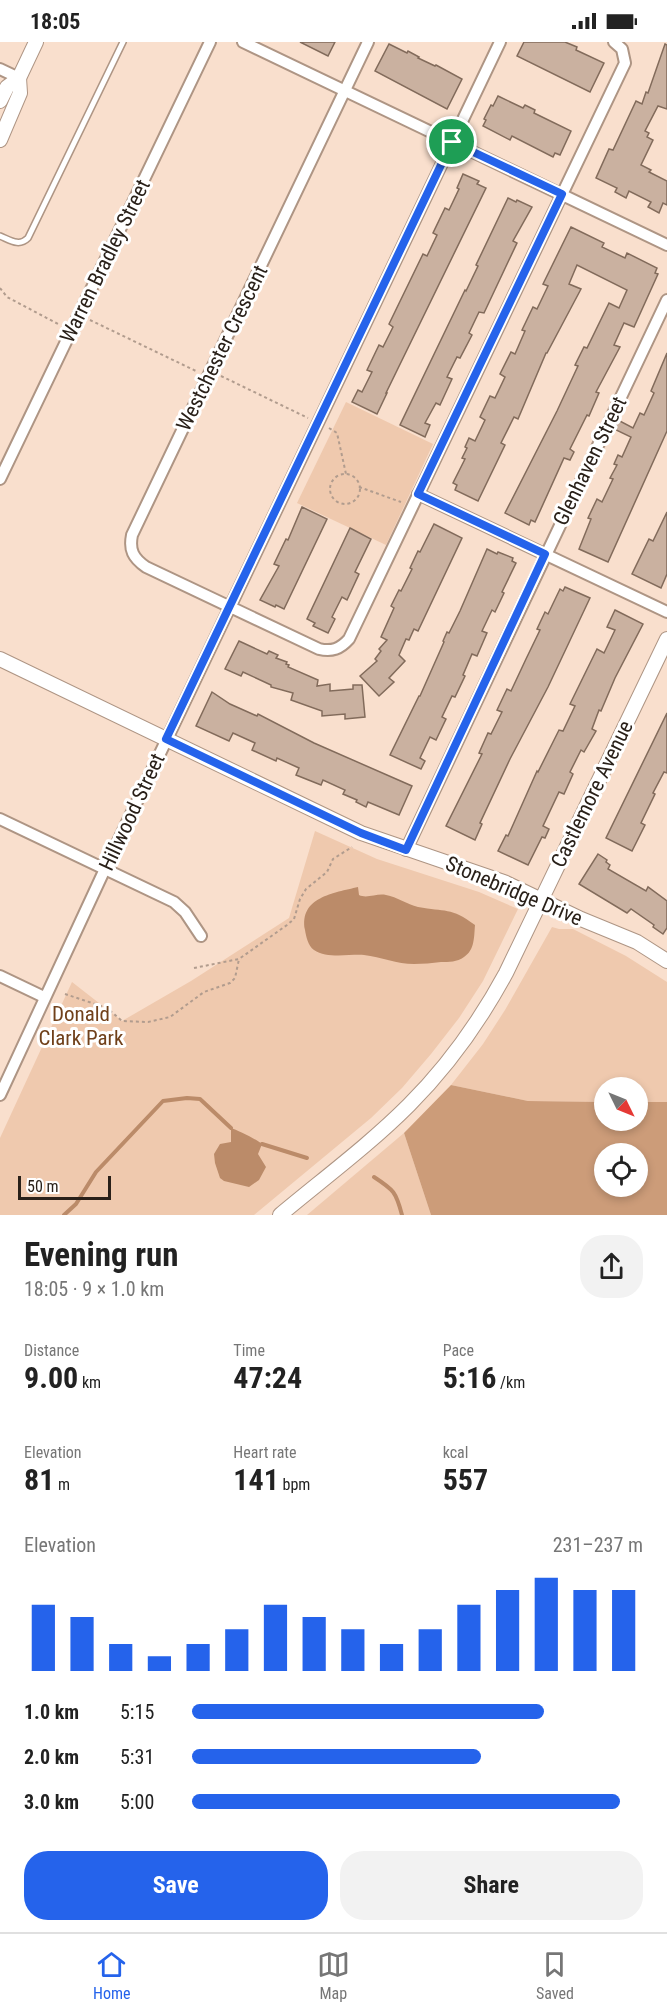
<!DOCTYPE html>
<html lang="en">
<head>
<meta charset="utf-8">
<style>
  :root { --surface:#fff; --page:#f2f2f2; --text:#222; --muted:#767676; --line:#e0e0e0; --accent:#2563eb }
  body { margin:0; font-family:"Roboto Condensed",sans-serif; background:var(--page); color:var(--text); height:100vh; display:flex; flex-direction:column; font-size:22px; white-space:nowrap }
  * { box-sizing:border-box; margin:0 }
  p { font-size:20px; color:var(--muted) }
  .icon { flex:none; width:33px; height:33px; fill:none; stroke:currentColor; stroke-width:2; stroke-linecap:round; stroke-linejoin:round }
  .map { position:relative; height:1173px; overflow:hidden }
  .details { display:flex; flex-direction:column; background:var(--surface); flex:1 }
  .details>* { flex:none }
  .needle { width:39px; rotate:133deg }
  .buttons { position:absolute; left:594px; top:1035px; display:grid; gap:12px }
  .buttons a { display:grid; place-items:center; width:54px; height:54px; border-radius:50%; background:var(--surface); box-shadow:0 3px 9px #0003; font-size:30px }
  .scale { position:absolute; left:18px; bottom:15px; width:93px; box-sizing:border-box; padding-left:6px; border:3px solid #292019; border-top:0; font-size:16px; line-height:21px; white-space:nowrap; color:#292019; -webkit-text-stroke:4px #fff; paint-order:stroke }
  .pin { position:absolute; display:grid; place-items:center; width:51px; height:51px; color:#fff; margin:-26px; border:3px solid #fff; border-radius:50%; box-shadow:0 2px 6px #0007 }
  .round { display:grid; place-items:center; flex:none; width:63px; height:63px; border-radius:24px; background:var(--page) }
  .overview { display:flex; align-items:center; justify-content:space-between; height:102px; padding:0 24px }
  h1 { font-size:33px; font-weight:700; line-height:45px }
  .stats { display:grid; grid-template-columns:repeat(3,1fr); gap:9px; height:102px; padding:6px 24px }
  .stats div { display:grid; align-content:center }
  .stats b { font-size:30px; font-weight:700 }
  .stats small { font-size:16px; font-weight:400 }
  .stats p { font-size:16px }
  .chart { height:168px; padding:12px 24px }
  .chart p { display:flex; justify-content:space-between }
  .chart svg { width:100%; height:108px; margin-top:6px; stroke:var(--accent); stroke-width:6 }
  .action { display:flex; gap:12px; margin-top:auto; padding:12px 24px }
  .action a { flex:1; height:69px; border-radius:24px; background:var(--accent); color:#fff; font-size:24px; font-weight:700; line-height:69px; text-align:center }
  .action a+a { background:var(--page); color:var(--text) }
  ul { padding:0 24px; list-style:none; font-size:20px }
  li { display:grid; grid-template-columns:96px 72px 1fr; align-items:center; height:45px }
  li i { height:15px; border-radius:8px; background:var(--accent) }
  .status { display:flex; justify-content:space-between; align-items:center; height:42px; padding:0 30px; background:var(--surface); direction:ltr }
  .status svg { height:16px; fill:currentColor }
  .tab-bar { display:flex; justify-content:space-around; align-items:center; height:84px; border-top:2px solid var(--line); background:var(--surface); font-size:16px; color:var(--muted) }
  .tab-bar a { display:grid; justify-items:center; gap:3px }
  .tab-bar .current { color:var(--accent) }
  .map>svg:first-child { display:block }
  .green { fill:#efc9ae }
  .forest { fill:#cc9c79; fill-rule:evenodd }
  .water { fill:#bb8b69 }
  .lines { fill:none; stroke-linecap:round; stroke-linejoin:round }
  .stream { stroke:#bb8b69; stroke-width:4 }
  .building { fill:#cab1a0; stroke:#826b5b; stroke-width:1.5 }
  .service-casing { stroke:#ae9584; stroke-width:8 }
  .minor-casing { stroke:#ae9584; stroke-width:14 }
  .tertiary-casing { stroke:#ae9584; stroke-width:16 }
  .path { stroke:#b19c8e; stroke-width:2; stroke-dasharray:3 3; stroke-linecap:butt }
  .service { stroke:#fff; stroke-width:5 }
  .minor { stroke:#fff; stroke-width:10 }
  .tertiary { stroke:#fff; stroke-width:14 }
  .route-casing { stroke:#fff; stroke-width:12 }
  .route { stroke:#2563eb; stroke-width:8 }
  .labels { text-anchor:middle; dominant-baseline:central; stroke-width:6; stroke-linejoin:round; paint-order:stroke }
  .street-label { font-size:21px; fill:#292019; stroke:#fff }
  .park-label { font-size:21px; fill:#70401a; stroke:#fff }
</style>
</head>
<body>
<div class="status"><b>18:05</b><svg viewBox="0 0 49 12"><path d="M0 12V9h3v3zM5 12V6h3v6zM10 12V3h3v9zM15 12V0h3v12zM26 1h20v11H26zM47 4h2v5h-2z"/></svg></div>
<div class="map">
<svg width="667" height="1173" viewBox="0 0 667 1173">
  <rect width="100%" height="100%" fill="#f9dfcd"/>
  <g class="green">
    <polygon points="346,360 433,402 386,503 297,461"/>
    <polygon points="315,789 377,817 479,850 518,867 483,939 459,976 431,1012 402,1046 371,1076 254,1173 0,1173 0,1096 72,940 122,979 191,939 289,876"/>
    <polygon points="552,885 559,887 573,887 626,914 667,940 667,1060 638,1060 638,1046 604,1046 604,1060 528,1059 451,1043 483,1002 505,968"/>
    <polygon points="404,1091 431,1173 307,1173"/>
  </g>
  <path class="forest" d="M 451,1043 L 528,1059 L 604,1060 L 604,1078 L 638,1078 L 638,1060 L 667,1060 L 667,1173 L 431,1173 L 404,1091 ZM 604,1112 L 638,1112 L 638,1144 L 604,1144 Z"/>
  <g class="water">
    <path d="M 358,845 L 359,853 C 367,857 377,851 386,853 C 397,855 407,862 418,865 C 445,870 451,865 475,883 C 474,894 475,908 464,915 C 457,920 449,920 441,920 C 432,921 423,922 414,922 C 397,922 381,915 364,913 C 349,912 327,917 314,908 C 308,904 306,894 305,888 C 299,855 334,851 358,845 Z"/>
    <path d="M 231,1086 C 237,1088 258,1098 262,1102 L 258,1112 L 266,1125 L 259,1138 L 249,1145 L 224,1139 L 220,1136 L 215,1121 L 214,1112 L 220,1102 L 231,1100 Z"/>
  </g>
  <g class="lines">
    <g class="stream">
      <polyline points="262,1102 307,1116"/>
      <path d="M 374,1135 C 394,1148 396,1150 402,1173"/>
      <polyline points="64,1173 76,1162 96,1130 163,1059 187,1056 200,1057 231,1086"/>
    </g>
  </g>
  <g class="building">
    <polygon points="300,0 335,0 328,14"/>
    <polygon points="524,0 565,0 577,5 576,8 604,21 590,50 517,14"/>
    <polygon points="389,2 407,11 408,9 419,15 418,16 435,24 436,23 462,37 447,67 375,29"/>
    <polygon points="665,2 667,3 667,67 658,64 645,89 649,91 647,95 653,98 641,123 651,128 649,130 667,139 667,163 663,161 659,171 648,165 651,160 629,149 626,156 615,150 617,146 596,136 609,107 613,108 636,59 642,62 646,50 648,51"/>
    <polygon points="498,54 523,66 525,63 535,68 534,71 571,89 560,113 555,111 553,115 512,94 510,98 483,84 486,78 484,77 491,63 493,64"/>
    <polygon points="463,132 479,139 477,142 486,146 386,351 387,351 377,372 352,360 358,348 362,350 372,330 367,328 379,303 383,305 393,285 389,282 423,212 427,214 437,193 433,191 445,166 449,168 459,147 457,146"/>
    <polygon points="508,156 516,160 517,158 532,165 513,199 517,201 484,271 479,270 469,291 472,293 460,316 457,315 447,335 452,337 440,363 436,361 425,381 430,383 425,395 400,383 465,248 466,249 478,224 476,223"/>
    <polygon points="571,185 604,201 602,205 625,216 627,211 657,226 655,231 658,232 634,285 624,281 614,303 620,305 596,350 599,351 589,374 587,373 570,407 574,410 570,418 564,416 535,480 531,478 529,483 505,471 557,369 578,324 575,323 584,305 587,306 609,261 619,266 627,248 577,223 569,242 581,247 547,311 546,311 518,377 514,375 501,401 505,403 478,459 455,448 457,443 453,441 465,417 462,416 467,406 465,405 469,396 475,399 485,378 480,375 490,354 495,356 505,335 500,332 511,310 515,312 525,289 522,288 533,265 537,267 548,244 543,242"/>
    <polygon points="667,311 667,389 608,520 579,507 591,477 588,476 597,457 602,460 613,437 610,436 617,423 614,422 618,413 622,415 631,395 614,387 618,378 633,386 640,371 644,373 654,351 651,349"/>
    <polygon points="302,465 327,477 284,567 276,563 275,565 260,558 279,524 274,522 286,497 288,498"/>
    <polygon points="667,470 667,532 661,546 632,532 649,497 653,499"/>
    <polygon points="434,482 462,496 418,589 414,587 409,598 406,597 399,613 405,619 389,636 394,640 379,654 360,634 377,619 375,617 381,609 379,607 387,598 381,595 394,566 391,564 399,548 401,549 412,527 410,526 418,509 420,510"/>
    <polygon points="350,486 371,497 355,530 359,532 347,558 342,555 332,575 335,577 328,591 313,584 315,581 307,577"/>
    <polygon points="487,507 497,512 498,510 513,516 512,519 516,521 502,550 504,551 495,570 492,568 482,589 487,591 477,614 472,612 463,633 465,634 455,655 452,654 442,675 446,677 436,698 430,695 420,716 425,719 421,727 390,713 419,654 420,654 444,600 443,599 447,590 449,591 460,569"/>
    <polygon points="565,545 590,556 548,645 510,717 480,781 482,782 475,798 446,784 482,712 479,711 488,691 491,692 502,670 497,668 507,647 511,649 526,617 540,588 537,587 545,570 548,572 560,547 563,549"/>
    <polygon points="615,568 643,582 615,636 601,669 599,668 592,687 596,689 584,710 581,708 570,730 573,732 564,752 559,750 543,784 549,787 545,796 542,795 528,823 498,809 506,793 508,794 537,729 538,730 559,688 563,689 575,664 570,662 597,607 604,611 615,588 607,585"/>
    <polygon points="239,599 267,612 269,609 278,613 276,616 287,620 286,622 289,623 288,625 318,638 317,644 330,642 330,649 353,647 353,643 362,643 365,675 345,677 345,672 322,674 322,669 291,658 293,651 271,645 271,643 243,630 241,634 225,627"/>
    <polygon points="212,650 230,662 257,674 258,672 314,701 412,744 399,773 368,760 366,765 356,760 357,758 343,752 345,748 323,738 321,743 296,733 299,726 277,716 276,719 252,708 255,701 233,691 229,699 196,684"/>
    <polygon points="667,671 667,731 664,730 653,751 655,752 641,781 645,783 632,809 606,796"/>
    <polygon points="598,812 607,818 606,820 610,823 608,827 646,849 648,845 667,859 667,886 663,892 653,885 654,883 631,867 627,871 579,842"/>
  </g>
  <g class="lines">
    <defs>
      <path id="service" d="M 0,194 C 10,198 19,205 28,196 L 123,0"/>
      <g id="minor">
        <polyline points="243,0 667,203"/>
        <path d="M 368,0 L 132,493 C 129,508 133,516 146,525 L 319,607 C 332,610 340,607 349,597 L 625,21 L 622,7 L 614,0"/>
        <polyline points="0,27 19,36"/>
        <polyline points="0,437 210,0"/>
        <polyline points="418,452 667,570"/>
        <polyline points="0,777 174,860 185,870 201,894"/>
        <polyline points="406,808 667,258"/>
        <polyline points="0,934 44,955"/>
        <polyline points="0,1053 111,814 500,0"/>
      </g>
      <g id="tertiary">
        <polyline points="0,59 7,45 19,36 36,0"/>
        <polyline points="0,98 20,51 19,36"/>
        <polyline points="0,617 361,791 504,840 581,877 637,900 667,919"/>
        <path d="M 280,1173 C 323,1137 369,1103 409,1063 C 448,1024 480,979 506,931 L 667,597"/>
      </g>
    </defs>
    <use href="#service" class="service-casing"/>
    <use href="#minor" class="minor-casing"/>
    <use href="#tertiary" class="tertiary-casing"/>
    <g class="path">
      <polyline points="0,246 7,255 60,283"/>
      <polyline points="90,278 198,330"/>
      <polyline points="221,334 308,376"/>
      <polyline points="329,386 337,391 346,432"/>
      <circle cx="345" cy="447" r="15"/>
      <polyline points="359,445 401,460"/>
      <polyline points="194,926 239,917 287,883 294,877 300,857 306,847 327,830 333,817 352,805"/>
      <polyline points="65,952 107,966 122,979 148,980 170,975 204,950 230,941 235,936 239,917"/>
    </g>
    <use href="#service" class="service"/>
    <use href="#minor" class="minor"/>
    <use href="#tertiary" class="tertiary"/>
  </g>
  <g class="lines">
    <defs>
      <polygon id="route" points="452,100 562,152 418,452 545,512 406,808 361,791 166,697"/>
    </defs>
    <use href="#route" class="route-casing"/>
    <use href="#route" class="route"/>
  </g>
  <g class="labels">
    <g class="street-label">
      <text transform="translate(105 219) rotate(-64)">Warren Bradley Street</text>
      <text transform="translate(222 306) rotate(-64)">Westchester Crescent</text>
      <text transform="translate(590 419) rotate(-64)">Glenhaven Street</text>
      <text transform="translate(592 752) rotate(-64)">Castlemore Avenue</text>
      <text transform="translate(132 770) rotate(-65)">Hillwood Street</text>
      <text transform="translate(514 849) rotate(23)">Stonebridge Drive</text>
    </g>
    <g class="park-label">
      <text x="81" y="972">Donald<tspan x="81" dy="24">Clark Park</tspan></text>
    </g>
  </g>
</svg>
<div class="buttons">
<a><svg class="needle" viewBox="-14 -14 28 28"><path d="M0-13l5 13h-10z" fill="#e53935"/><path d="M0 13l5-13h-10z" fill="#767676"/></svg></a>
<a><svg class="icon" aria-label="locate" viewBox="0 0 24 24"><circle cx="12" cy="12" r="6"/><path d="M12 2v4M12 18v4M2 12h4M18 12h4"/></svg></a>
</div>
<div class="scale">50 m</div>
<div class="pin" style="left:452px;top:100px;background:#1e9e55"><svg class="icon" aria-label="arrive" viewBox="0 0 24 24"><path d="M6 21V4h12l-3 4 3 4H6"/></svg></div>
</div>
<section class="details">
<div class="overview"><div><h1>Evening run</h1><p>18:05 · 9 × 1.0 km</p></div><a class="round"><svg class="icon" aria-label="share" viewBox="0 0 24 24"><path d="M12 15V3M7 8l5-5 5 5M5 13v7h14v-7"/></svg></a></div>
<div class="stats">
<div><p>Distance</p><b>9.00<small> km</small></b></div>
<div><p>Time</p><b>47:24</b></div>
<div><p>Pace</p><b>5:16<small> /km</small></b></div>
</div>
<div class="stats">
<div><p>Elevation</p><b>81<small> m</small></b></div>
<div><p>Heart rate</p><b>141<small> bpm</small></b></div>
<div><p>kcal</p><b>557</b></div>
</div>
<div class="chart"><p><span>Elevation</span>231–237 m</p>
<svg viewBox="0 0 160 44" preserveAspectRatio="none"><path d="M5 44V17M15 44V22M25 44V33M35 44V38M45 44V33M55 44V27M65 44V17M75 44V22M85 44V27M95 44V33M105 44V27M115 44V17M125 44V11M135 44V6M145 44V11M155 44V11"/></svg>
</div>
<ul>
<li><b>1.0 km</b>5:15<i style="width:78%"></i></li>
<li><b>2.0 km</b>5:31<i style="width:64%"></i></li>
<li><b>3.0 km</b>5:00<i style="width:95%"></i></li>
</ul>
<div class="action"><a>Save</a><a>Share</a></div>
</section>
<nav class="tab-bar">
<a class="current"><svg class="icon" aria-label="home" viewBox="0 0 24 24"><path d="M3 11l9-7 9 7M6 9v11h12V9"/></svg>Home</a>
<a><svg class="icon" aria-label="map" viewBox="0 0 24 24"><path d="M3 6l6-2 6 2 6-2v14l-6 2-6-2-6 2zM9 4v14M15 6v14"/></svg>Map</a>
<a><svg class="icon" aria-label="saved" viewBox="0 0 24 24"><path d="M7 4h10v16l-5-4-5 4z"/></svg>Saved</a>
</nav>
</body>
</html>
